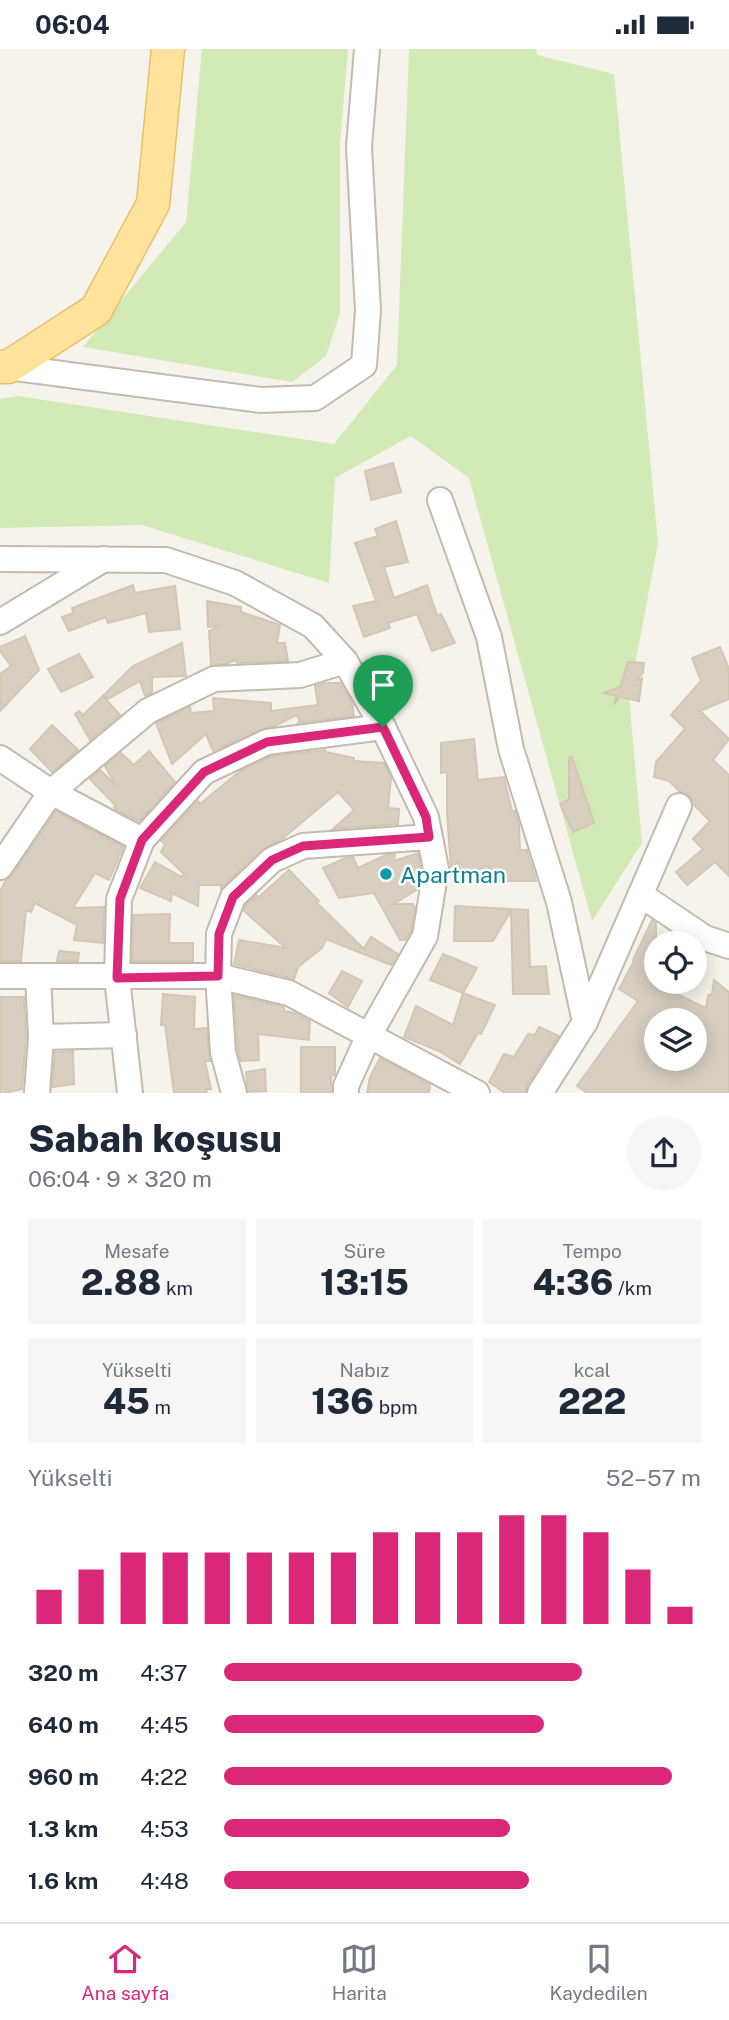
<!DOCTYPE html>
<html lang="tr">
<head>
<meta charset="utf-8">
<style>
  :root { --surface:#fff; --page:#f6f6f7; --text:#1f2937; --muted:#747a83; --line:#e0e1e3; --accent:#db2777 }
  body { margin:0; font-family:"Public Sans",sans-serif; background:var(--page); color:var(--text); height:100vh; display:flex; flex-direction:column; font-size:26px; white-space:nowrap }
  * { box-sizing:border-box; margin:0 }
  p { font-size:23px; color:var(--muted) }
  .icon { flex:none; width:38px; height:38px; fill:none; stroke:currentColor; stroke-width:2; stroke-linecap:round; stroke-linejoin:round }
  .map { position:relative; height:1044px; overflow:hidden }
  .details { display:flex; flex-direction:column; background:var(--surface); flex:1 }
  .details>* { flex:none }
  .tools { position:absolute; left:644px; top:882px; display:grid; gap:14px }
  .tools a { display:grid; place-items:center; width:63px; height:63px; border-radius:50%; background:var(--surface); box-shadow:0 4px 18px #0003; font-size:35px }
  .pin { position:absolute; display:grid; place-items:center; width:60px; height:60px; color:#fff; margin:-72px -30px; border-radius:50% 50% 50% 0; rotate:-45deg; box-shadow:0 0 7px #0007 }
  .pin .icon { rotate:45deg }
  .round { display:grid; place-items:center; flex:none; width:74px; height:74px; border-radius:37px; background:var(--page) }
  .headline { display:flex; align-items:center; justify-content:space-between; height:119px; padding:0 28px }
  h1 { font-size:38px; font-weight:800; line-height:52px }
  .figures { display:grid; grid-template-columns:repeat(3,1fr); gap:10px; height:119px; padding:7px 28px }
  .figures div { display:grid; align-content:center; border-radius:0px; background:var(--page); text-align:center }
  .figures b { font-size:35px; font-weight:800 }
  .figures small { font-size:19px; font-weight:400 }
  .figures p { font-size:19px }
  .chart { height:196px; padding:14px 28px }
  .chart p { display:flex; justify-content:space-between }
  .chart svg { width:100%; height:126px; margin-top:7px; stroke:var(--accent); stroke-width:6 }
  ul { padding:0 28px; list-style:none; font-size:23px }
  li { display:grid; grid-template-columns:112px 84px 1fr; align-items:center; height:52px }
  li i { height:18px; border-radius:9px; background:var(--accent) }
  .status { display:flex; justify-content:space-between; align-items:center; height:49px; padding:0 35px; background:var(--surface); direction:ltr }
  .status svg { height:19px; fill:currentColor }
  .tab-bar { display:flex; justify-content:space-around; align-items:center; height:98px; border-top:2px solid var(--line); background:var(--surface); font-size:19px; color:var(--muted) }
  .tab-bar a { display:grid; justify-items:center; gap:4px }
  .tab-bar .active { color:var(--accent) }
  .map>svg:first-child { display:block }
  .green { fill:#d2eab5 }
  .building { fill:#d8cfc1; stroke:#d3c7b4; stroke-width:2; fill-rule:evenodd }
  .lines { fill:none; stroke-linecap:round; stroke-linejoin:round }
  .minor-casing { stroke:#c2bbae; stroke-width:28 }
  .major-casing { stroke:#e6c16a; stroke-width:35 }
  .minor { stroke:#fff; stroke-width:24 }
  .major { stroke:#ffe39c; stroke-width:32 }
  .route-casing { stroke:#fff; stroke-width:14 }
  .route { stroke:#db2777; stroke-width:9 }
  .culture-dot { fill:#0f9aa8; stroke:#fff; stroke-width:2.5 }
  .labels { text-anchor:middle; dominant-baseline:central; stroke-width:5; stroke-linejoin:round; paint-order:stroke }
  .culture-label { font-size:23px; fill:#0d838f; stroke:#fff; text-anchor:start }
</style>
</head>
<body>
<div class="status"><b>06:04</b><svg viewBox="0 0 49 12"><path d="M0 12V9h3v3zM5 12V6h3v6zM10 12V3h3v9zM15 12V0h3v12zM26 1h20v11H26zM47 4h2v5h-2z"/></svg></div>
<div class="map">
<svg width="729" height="1044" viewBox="0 0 729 1044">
  <rect width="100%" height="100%" fill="#f6f3ec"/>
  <g class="green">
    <polygon points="202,0 348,0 340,95 340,264 326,307 292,333 83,298 186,173"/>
    <polygon points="409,0 536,0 537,6 614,25 658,494 629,647 642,794 592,872 469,429 411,387 335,429 329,534 142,476 0,479 0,350 18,347 334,395 397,316"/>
  </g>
  <g class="building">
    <polygon points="393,414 401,443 371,451 365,422"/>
    <polygon points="396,472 408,513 384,518 394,549 427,536 437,566 441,565 455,594 432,602 417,565 388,574 390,579 364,588 353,557 376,552 355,494 378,487 375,480"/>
    <polygon points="133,536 135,544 175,537 180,580 149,583 146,564 108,574 106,568 69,582 62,568 73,564 72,559"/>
    <polygon points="207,552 241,558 241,563 280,576 277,594 285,594 288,612 237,614 235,611 226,615 211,616 209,582 220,577 208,578"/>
    <polygon points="25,587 39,621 0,662 0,625 11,617 0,602 0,598"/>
    <polygon points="182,594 186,627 152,628 152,644 145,647 140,632 108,650 104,646 133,617"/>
    <polygon points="720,598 729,620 729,650 700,662 729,690 713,711 729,726 729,827 715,813 687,836 676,823 703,800 693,790 710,772 694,756 691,749 686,744 680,743 669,732 654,728 656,713 685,680 671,666 701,632 692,609"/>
    <polygon points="79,605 93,628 61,643 48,620"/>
    <polygon points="628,613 644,614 643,624 635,632 642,629 639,652 620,648 614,655 617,647 604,644 620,638"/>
    <polygon points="325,634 340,634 352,653 354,667 298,674 300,672 296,666 275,677 261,680 213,702 206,685 172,715 156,674 190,658 191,664 214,662 213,649 271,654 271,662 318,656 315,637"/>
    <polygon points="103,647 120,666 90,691 75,665 79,662 83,666"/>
    <polygon points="52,676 78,701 52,723 30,700"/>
    <polygon points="474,690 478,731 504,728 512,762 515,762 519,776 520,801 527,801 536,832 493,832 493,820 458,820 458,813 451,818 447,765 447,723 441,724 441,694"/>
    <polygon points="325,701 326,703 354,709 354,712 384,714 391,729 388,759 399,760 398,775 333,780 354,761 338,743 281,791 262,800 221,839 221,836 199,836 198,857 172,844 171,852 140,839 155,813 182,828 184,825 161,803 165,795 161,792 198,752 200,755 240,722 271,707"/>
    <polygon points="149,702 175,733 139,772 115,760 114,758 116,757 90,730 100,721 116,736 105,717 121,704 134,716"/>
    <polygon points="572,708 594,774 573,783 560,755 569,750 569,709"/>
    <polygon points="56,762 123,798 109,831 95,824 73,859 104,858 103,894 74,891 77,876 35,854 31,863 26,861 21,912 0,912 0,843 5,832 12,826"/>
    <polygon points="418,804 421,820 418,840 394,855 413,855 415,859 411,882 405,891 400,891 374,844 339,849 323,819 346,809 353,808 358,819 386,806 395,805 394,812"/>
    <polygon points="289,821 319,852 316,853 366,902 364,899 371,888 398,905 391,916 326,890 322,899 298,918 294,930 234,915 239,891 286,899 244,862 246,856 256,846 259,848"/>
    <polygon points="455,857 528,861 530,918 546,917 549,945 513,945 511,862 493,892 454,892"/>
    <polygon points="170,865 169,894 193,894 193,912 132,912 133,866"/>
    <path d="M 652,871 L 656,874 L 656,933 L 664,933 L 670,936 L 668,941 L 706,959 L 708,946 L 712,945 L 714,931 L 729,943 L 729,1044 L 587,1044 L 577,1037 L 638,952 L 619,940 L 634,912 L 633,911 ZM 656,971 L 695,971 L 695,1010 L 656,1010 Z"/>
    <polygon points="59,902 79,904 78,912 57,912"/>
    <polygon points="443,905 477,919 463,944 430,931"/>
    <polygon points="342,922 362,932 348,958 329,944"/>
    <polygon points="463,944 495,956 481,985 478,984 460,1015 439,1002 404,988 416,957 453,976"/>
    <polygon points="163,945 195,948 194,980 207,979 210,1012 205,1012 211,1040 206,1040 207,1044 174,1044 165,976 161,976"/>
    <polygon points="234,946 284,958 284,962 295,964 310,972 309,991 258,985 259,1011 241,1012 238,1001"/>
    <polygon points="0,948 24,948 26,988 22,1040 5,1044 0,1044"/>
    <polygon points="539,978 559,987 527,1036 525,1044 505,1044 489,1033 504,1005 514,1008 528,985 535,986"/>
    <polygon points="301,998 335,998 335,1026 331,1027 331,1044 301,1044"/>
    <polygon points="73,1002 74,1035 52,1038 55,1003"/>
    <polygon points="380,1009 430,1036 429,1044 367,1044 370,1028"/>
    <polygon points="265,1020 266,1042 248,1043 246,1023"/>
  </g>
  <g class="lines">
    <defs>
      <g id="minor">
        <polyline points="8,318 261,351 315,349 364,316 368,261 359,98 367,0"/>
        <polyline points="440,451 489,588 511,700 559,853 585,973"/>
        <polyline points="0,510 166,511 235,534 313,577 345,612 383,678 426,768 436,820 425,887 368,988 346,1037 346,1044"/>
        <polyline points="0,573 104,510"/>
        <polyline points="0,709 51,743 142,791"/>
        <polyline points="0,818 51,743 148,662 214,630 300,626 345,612"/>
        <polyline points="641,846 705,889 729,897"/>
        <polyline points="0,927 218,927 289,944 477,1044"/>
        <polyline points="41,988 124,986"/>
        <polyline points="37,1044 41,988 38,927"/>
        <polyline points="130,1044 117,929 119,850 142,791 204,723 267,693 383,678"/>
        <polyline points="234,1044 223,1003 218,927 219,885 233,848 272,811 303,797 429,788"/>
        <polyline points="540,1044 585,973 679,757"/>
      </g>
      <polyline id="major" points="0,318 8,318 96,261 153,155 168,0"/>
    </defs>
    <use href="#minor" class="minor-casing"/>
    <use href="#major" class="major-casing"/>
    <use href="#minor" class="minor"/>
    <use href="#major" class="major"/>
  </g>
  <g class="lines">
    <defs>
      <polygon id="route" points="383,678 426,768 429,788 303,797 272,811 233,848 219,885 218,927 117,929 120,850 142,791 204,723 267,693"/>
    </defs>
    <use href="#route" class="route-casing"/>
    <use href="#route" class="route"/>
  </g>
  <circle class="culture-dot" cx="386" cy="825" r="7"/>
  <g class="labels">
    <g class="culture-label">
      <text x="400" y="825">Apartman</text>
    </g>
  </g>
</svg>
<div class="tools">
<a><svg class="icon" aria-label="locate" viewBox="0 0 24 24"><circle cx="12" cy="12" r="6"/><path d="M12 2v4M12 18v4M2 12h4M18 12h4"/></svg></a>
<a><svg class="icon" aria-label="layers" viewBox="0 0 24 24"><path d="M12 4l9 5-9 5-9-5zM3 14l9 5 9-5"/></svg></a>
</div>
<div class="pin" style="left:383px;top:678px;background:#1e9e55"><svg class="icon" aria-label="arrive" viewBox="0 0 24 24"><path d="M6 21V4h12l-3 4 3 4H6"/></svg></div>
</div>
<section class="details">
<div class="headline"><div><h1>Sabah koşusu</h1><p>06:04 · 9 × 320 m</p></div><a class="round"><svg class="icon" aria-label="share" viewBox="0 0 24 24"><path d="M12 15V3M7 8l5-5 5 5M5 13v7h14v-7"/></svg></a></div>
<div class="figures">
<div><p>Mesafe</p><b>2.88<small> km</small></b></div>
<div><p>Süre</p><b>13:15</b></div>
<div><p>Tempo</p><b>4:36<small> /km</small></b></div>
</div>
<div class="figures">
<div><p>Yükselti</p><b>45<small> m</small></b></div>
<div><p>Nabız</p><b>136<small> bpm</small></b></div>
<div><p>kcal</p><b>222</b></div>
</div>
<div class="chart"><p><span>Yükselti</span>52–57 m</p>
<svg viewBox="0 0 160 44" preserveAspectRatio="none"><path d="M5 44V32M15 44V25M25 44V19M35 44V19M45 44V19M55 44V19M65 44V19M75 44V19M85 44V12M95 44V12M105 44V12M115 44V6M125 44V6M135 44V12M145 44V25M155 44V38"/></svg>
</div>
<ul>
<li><b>320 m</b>4:37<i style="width:75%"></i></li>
<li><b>640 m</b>4:45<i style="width:67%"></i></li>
<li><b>960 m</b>4:22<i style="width:94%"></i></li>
<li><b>1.3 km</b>4:53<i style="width:60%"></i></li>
<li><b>1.6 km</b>4:48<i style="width:64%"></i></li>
</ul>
</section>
<nav class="tab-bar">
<a class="active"><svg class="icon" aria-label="home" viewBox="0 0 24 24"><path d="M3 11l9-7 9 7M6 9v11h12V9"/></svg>Ana sayfa</a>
<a><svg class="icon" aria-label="map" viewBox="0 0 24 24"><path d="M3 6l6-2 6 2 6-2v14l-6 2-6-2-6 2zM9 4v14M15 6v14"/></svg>Harita</a>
<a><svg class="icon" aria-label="saved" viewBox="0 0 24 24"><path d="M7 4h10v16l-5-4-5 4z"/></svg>Kaydedilen</a>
</nav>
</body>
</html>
